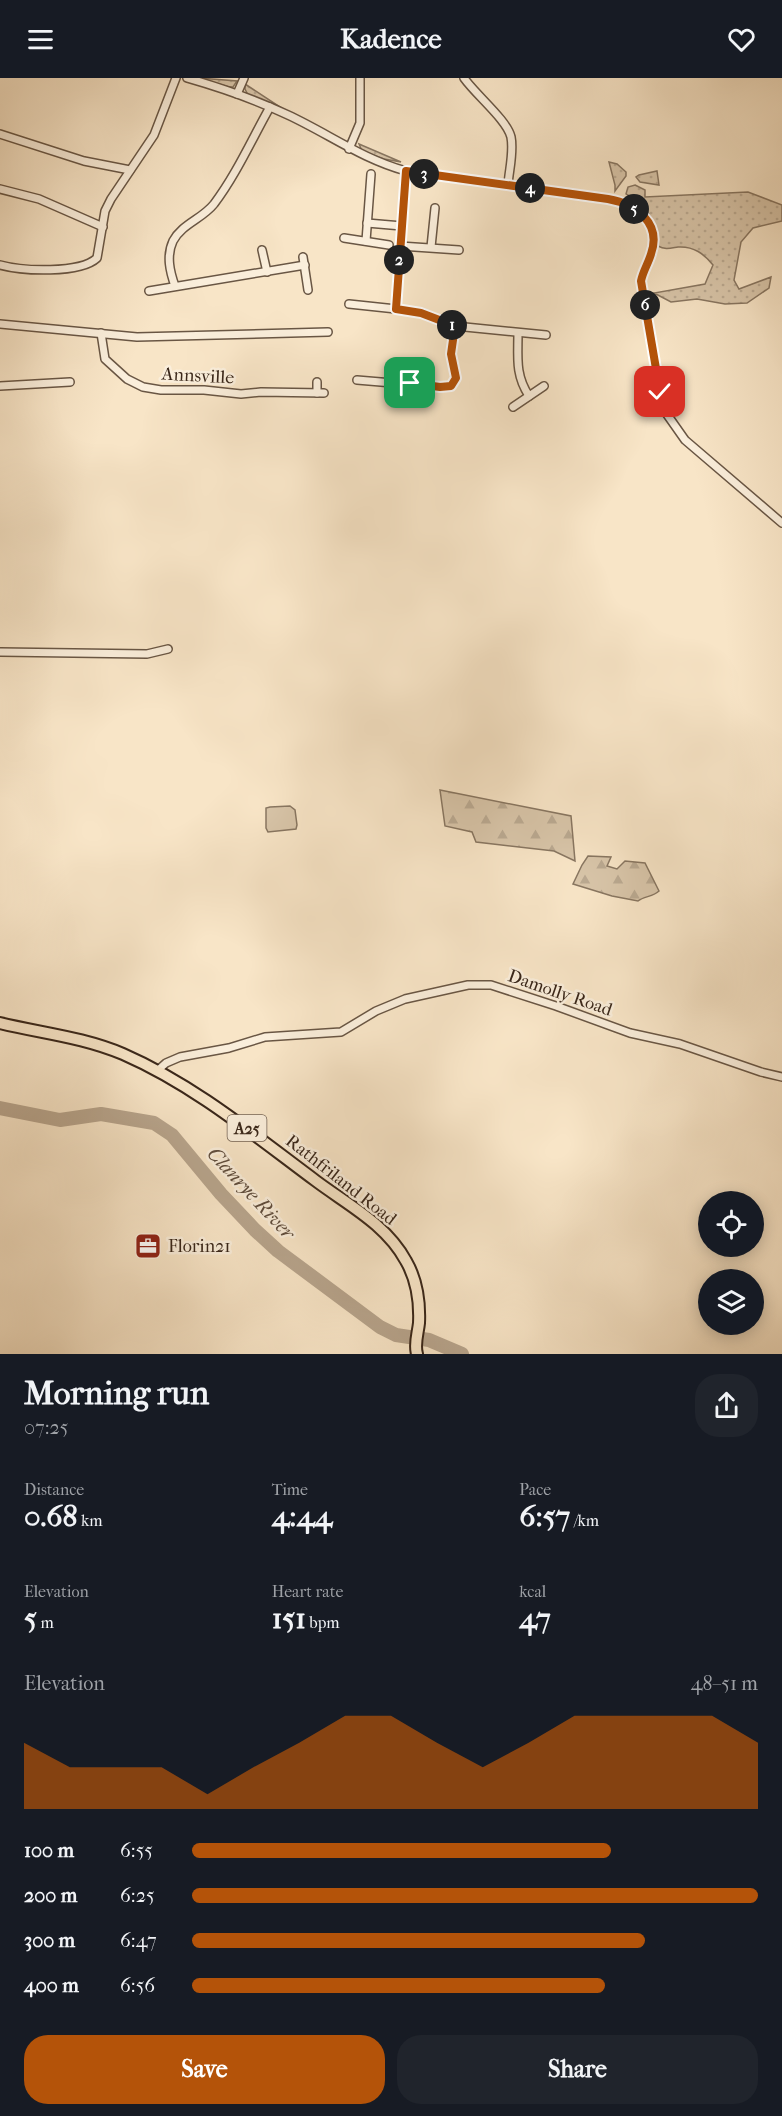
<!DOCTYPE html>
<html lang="en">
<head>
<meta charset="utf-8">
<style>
  :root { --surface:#171b24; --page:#20242c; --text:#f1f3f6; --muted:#9ea1a6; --accent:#b45309 }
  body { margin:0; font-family:"IM FELL French Canon",serif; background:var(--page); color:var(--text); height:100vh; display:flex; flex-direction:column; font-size:22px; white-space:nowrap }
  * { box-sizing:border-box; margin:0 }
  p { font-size:20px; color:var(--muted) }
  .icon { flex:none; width:33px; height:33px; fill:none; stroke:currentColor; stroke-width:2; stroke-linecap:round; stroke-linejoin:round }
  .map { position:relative; height:1276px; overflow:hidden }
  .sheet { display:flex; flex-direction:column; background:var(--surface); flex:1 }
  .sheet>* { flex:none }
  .tools { position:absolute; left:698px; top:1113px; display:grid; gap:12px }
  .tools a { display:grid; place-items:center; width:66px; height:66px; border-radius:50%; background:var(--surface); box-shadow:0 3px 15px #0003; font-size:30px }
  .pin { position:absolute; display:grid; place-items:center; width:51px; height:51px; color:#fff; margin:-26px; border-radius:12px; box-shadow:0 3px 9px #0006 }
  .km { position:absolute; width:30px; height:30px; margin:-15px; border-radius:50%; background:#222; color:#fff; font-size:16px; line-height:30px; text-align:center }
  .round { display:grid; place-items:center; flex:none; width:63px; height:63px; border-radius:24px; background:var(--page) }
  .head { display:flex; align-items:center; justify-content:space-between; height:102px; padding:0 24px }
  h1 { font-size:33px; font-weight:700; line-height:45px }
  .figures { display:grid; grid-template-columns:repeat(3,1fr); gap:9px; height:102px; padding:6px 24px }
  .figures div { display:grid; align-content:center }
  .figures b { font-size:30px; font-weight:700 }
  .figures small { font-size:16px; font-weight:400 }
  .figures p { font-size:16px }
  .chart { height:168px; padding:12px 24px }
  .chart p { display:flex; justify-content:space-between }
  .chart svg { width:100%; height:108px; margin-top:6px; fill:var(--accent); opacity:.7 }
  .primary-button { display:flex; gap:12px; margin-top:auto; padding:12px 24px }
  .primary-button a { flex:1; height:69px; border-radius:24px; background:var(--accent); color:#fff; font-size:24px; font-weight:700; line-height:69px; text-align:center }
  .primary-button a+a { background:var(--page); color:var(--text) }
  ul { padding:0 24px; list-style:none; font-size:20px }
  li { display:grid; grid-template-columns:96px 72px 1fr; align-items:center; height:45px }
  li i { height:15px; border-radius:8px; background:var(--accent) }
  header { display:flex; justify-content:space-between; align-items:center; height:78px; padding:0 24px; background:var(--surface); font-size:27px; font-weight:700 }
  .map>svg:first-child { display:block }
  .grass { fill:url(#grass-dots); stroke:#887661; stroke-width:1.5 }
  .forest { fill:url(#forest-firs); stroke:#887661; stroke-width:1.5 }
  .park { fill:#d8c5a9; stroke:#887661; stroke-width:1.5 }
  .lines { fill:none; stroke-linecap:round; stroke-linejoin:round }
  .river { stroke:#b7a48c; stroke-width:14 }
  .minor-casing { stroke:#695644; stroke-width:10 }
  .primary-casing { stroke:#392619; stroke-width:14 }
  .minor { stroke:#faeedb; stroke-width:7 }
  .primary { stroke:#f8e5c7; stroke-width:10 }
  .route-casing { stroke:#fff; stroke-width:12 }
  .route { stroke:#b45309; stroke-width:8 }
  .labels { text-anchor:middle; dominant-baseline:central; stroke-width:5; stroke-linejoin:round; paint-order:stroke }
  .shield { fill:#faeedb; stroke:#736253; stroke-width:1.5 }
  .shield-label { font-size:16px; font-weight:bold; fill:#392619 }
  .street-label { font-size:18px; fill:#392619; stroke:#faeedb }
  .poi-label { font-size:18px; fill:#392619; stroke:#faeedb; text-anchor:start }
  .water-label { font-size:20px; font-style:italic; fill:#5f4c3c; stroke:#faeedb }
</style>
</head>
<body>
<header><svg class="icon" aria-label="menu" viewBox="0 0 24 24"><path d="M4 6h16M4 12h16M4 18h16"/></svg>Kadence<svg class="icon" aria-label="heart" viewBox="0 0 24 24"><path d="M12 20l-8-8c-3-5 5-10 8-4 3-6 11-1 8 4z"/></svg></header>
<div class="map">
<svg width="782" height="1276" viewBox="0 0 782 1276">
  <defs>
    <pattern id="grass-dots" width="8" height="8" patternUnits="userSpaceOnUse" patternTransform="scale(1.5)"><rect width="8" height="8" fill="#d8c5a9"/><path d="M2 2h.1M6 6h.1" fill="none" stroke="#baa991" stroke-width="1.8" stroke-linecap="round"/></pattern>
    <pattern id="forest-firs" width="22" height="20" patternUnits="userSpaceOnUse" patternTransform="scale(1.5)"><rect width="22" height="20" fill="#d8c5a9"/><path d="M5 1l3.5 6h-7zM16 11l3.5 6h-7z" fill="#baa991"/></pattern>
  </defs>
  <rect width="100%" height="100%" fill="#f8e5c7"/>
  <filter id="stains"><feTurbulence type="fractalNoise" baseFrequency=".00333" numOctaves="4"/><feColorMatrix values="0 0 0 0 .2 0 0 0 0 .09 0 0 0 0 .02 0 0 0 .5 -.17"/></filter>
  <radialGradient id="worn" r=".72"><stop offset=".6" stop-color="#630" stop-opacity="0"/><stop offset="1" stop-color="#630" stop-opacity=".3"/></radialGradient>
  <g class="grass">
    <polygon points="199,0 237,3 233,9 229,9"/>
    <polygon points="245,6 286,33 248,17 245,11"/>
    <polygon points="359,66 401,84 384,81 362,73"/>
    <polygon points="609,84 617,86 626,94 626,98 615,113 615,107"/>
    <polygon points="657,93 659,107 640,104 636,99 639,97"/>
    <path d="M 635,107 L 645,112 L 645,119 L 748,114 L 782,127 L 782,143 L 753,150 L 741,164 L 734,202 L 739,211 L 771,199 L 769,210 L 747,225 L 725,226 L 697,221 L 671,224 L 654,215 L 705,206 L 713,187 C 704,176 694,168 678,169 C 671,170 665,172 658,168 L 655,148 L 649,136 L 627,120 L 631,119 L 626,116 L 628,109 Z"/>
  </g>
  <g class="forest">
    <polygon points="440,712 571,738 575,783 554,773 476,764 472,754 445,748"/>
    <path d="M 588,778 L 611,779 L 607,788 L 617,791 L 625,783 L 645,785 L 659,813 C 653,819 644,818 638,823 L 612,818 L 573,806 L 582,787 Z"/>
  </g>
  <polygon class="park" points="290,728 295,732 297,747 296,751 268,754 266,750 266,730 270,729"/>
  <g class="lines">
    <polyline class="river" points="0,1030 60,1042 101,1036 154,1045 172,1057 221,1116 255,1152 278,1173 380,1249 396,1257 429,1262 462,1276"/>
    <defs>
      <g id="minor">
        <path d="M 187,0 C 222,10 256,22 288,37 C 329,56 362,81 406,93 L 615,122 C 639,134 661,144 651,176 C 648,186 643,192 641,203 L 660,314 L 666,335 L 685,362 L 782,445"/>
        <path d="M 464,0 C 476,17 507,42 511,59 C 514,74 509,92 508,107"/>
        <polyline points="237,16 244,0"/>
        <polyline points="0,56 84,83 130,92"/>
        <polyline points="349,71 360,45 360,0"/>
        <polyline points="0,111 39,121 103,149"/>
        <polyline points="367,145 402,148"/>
        <polyline points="344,160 389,167"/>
        <polyline points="366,163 371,96"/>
        <polyline points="400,168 459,172"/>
        <polyline points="431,169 435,130"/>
        <polyline points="262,172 267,194"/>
        <polyline points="303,179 308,212"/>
        <path d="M 0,187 C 22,193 80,196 97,180 L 105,133 L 111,121 L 154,57 L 176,0"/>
        <path d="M 175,208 C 170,194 166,178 173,163 C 182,146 202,141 214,126 C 236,97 252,61 270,29"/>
        <polyline points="149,213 305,187"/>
        <polyline points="349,226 396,231 421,235 455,248 451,276 456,300 451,308 440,309 357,302"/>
        <polyline points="396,231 406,93"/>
        <polyline points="0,246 137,259 328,254"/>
        <polyline points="455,248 546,257"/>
        <polyline points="101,255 105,281 127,301 143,309 161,312 204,312 241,316 261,314 324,315"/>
        <path d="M 518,255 C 518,279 515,297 529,318"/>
        <polyline points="0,308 70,304"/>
        <polyline points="317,315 317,304"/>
        <polyline points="513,329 544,308"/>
        <polyline points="0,574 147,576 168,571"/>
        <polyline points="157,993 166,985 180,979 229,970 265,959 341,954 376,933 405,921 468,907 491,907 556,928 630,955 680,966 761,994 782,999"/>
      </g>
      <path id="primary" d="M 0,945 C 41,955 83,959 123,976 C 194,1007 254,1057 316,1103 C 348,1127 386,1146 406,1183 C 417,1202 420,1223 419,1245 C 418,1255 414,1266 417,1276"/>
    </defs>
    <use href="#minor" class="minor-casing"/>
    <use href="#primary" class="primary-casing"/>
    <use href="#minor" class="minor"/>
    <use href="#primary" class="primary"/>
  </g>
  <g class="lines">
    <defs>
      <path id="route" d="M 410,305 L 440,309 L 451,308 L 456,300 L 451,276 L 455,248 L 421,235 L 396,231 L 406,93 L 608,121 C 636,126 662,145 651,176 C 648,186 643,193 641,203 L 660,314"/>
    </defs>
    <use href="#route" class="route-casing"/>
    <use href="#route" class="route"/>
  </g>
  <defs>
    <symbol id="office-square" viewBox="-11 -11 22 22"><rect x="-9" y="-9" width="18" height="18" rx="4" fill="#8f2418" stroke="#faeedb"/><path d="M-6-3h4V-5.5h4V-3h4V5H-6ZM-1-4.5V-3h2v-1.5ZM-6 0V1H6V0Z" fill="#fff"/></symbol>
  </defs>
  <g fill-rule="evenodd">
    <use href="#office-square" x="133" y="1153" width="30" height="30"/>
  </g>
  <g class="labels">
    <rect class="shield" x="227.5" y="1037" width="39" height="26" rx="4.5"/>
    <g class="shield-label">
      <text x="247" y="1050">A25</text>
    </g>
    <g class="street-label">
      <text transform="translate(198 298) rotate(3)">Annsville</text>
      <text transform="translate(560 915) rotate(19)">Damolly Road</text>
      <text transform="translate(341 1102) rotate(38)">Rathfriland Road</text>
    </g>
    <g class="poi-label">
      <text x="168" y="1168">Florin21</text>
    </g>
    <g class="water-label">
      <text transform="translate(251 1115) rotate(47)">Clanrye River</text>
    </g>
  </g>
  <rect width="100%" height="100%" filter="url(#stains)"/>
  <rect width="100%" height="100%" fill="url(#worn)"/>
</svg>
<div class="tools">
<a><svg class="icon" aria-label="locate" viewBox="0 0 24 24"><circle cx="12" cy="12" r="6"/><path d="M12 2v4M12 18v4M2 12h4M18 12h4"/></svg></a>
<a><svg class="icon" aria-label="layers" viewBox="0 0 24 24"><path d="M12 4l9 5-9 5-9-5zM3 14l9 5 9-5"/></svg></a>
</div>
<div class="pin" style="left:410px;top:305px;background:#1e9e55"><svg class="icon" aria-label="arrive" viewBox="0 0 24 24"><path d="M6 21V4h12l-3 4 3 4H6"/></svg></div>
<div class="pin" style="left:660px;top:314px;background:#d93025"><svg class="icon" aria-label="check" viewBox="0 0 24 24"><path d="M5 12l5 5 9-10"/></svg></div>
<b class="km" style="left:452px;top:247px">1</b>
<b class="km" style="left:399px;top:182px">2</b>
<b class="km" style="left:424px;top:96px">3</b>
<b class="km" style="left:530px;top:110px">4</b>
<b class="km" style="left:634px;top:131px">5</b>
<b class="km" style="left:645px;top:227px">6</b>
</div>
<section class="sheet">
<div class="head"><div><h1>Morning run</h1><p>07:25</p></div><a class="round"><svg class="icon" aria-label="share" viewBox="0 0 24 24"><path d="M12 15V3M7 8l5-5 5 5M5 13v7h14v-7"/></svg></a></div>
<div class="figures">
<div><p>Distance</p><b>0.68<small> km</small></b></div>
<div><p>Time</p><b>4:44</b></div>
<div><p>Pace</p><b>6:57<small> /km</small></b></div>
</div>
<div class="figures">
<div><p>Elevation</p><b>5<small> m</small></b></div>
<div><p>Heart rate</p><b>151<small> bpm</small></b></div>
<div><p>kcal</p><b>47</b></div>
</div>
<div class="chart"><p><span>Elevation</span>48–51 m</p>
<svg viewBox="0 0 160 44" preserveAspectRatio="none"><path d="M0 44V17L10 27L20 27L30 27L40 38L50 27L60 17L70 6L80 6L90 17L100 27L110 17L120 6L130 6L140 6L150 6L160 17V44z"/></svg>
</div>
<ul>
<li><b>100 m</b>6:55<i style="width:74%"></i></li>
<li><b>200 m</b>6:25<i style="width:100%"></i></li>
<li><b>300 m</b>6:47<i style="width:80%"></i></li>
<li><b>400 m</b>6:56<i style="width:73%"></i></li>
</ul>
<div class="primary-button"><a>Save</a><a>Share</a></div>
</section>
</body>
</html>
